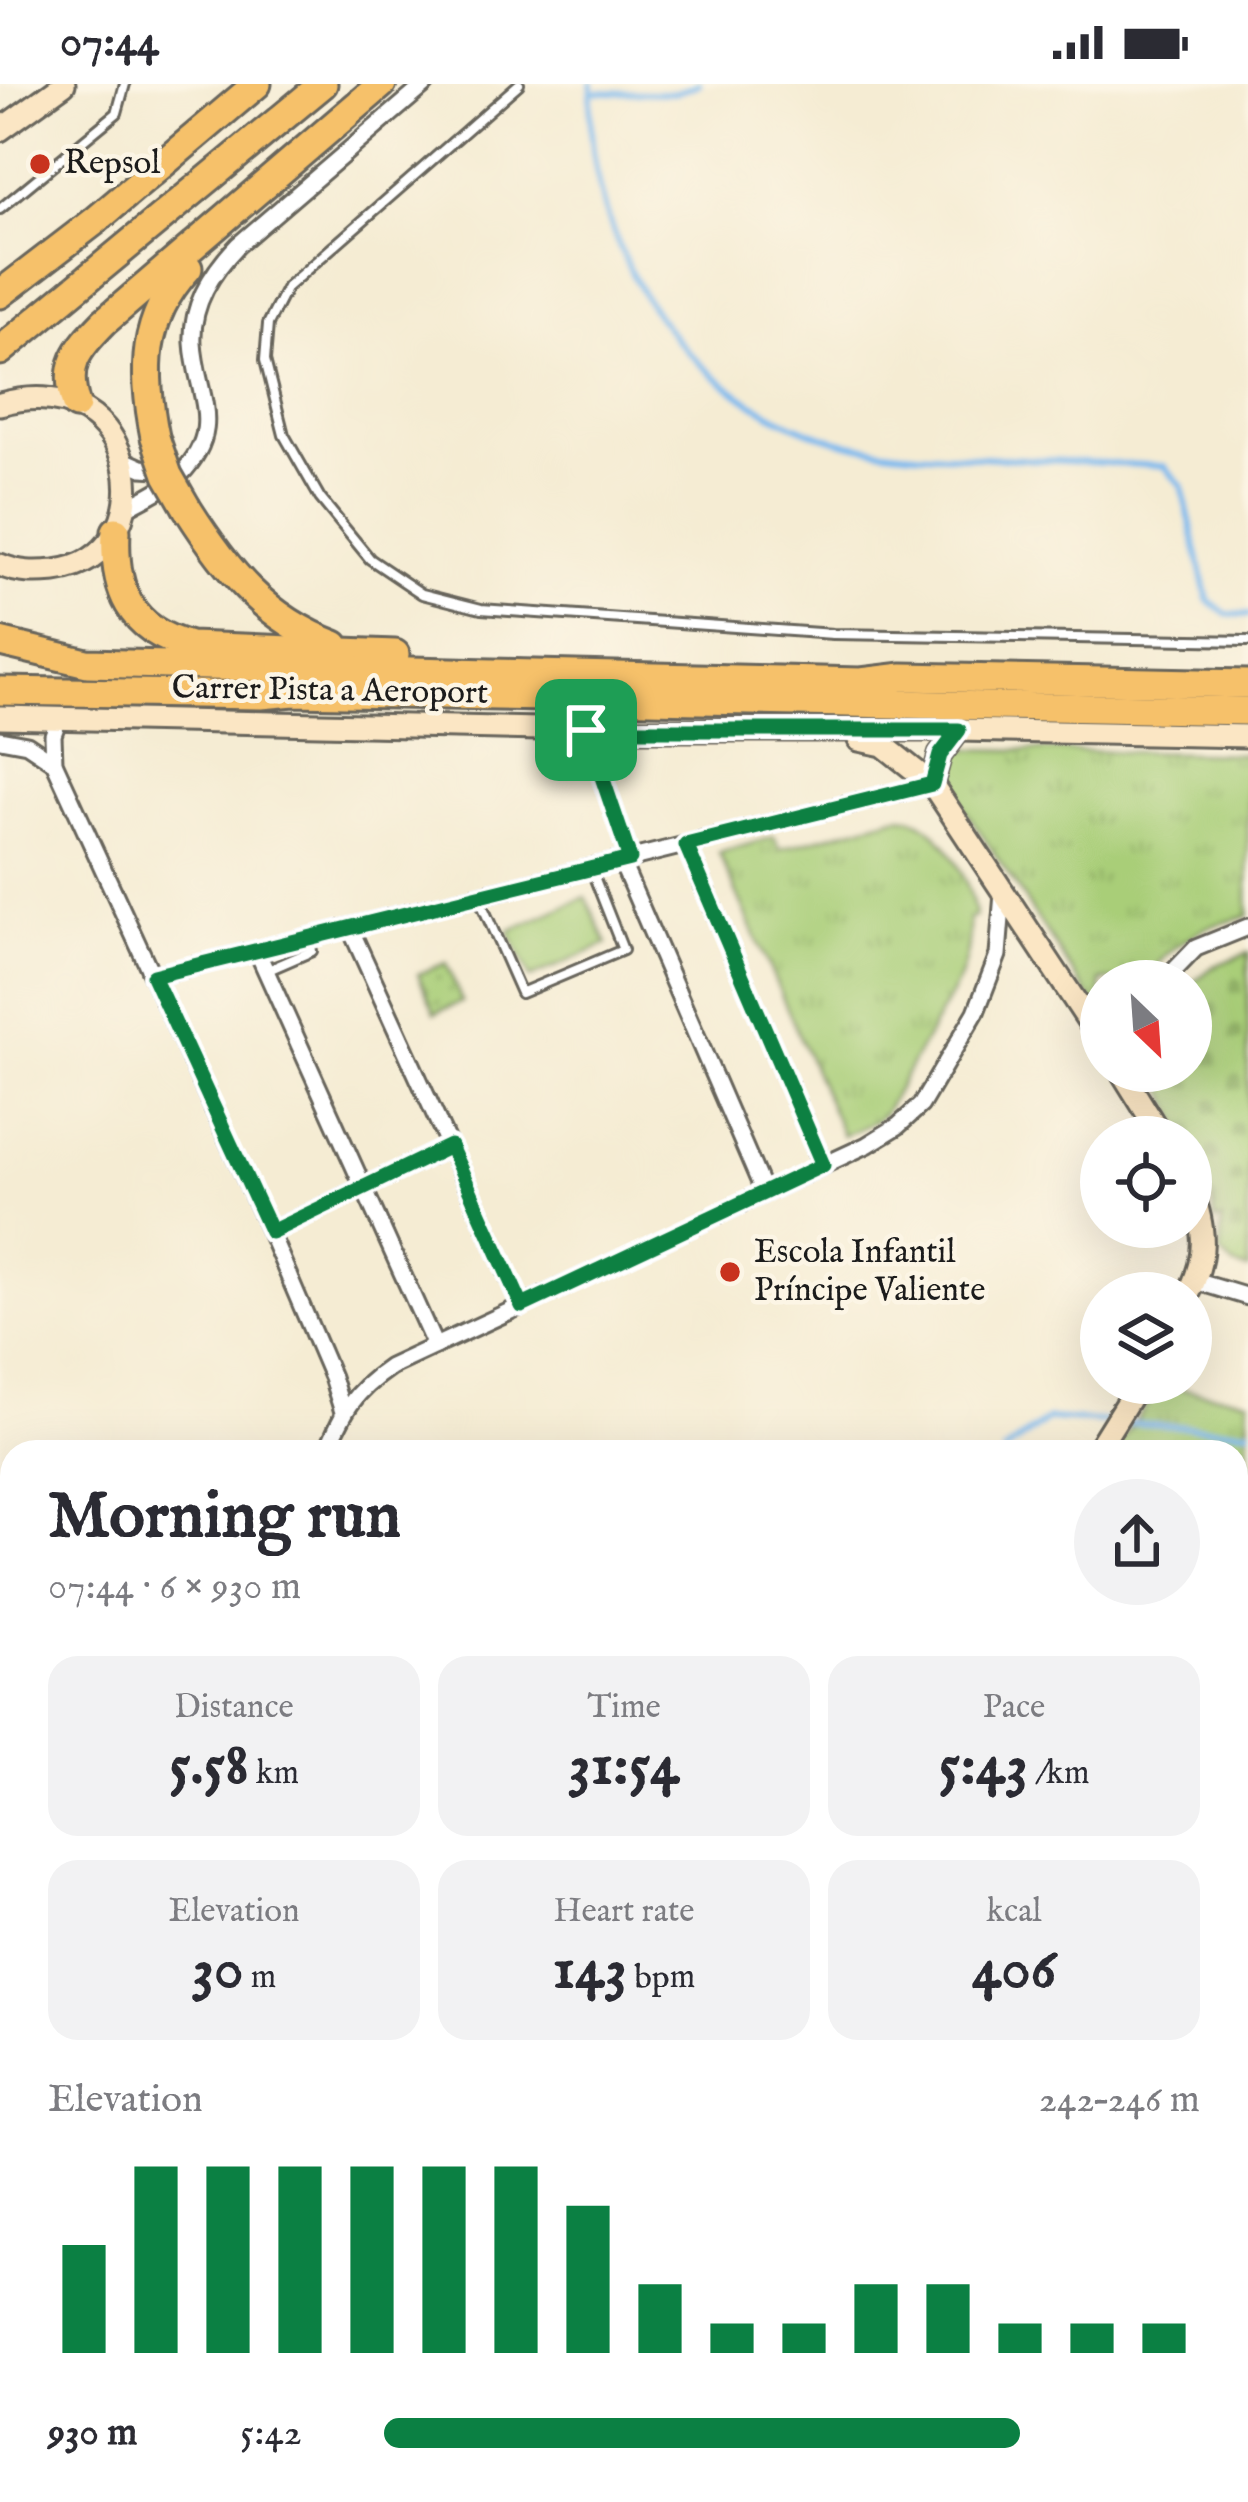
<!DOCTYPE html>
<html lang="en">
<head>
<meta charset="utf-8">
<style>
  :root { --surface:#fff; --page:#f2f2f3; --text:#2b2b33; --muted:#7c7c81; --accent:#0b8043 }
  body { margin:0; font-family:"IM FELL English",serif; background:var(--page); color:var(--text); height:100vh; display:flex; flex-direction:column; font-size:45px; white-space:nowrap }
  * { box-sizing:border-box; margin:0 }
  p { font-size:39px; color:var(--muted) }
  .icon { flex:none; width:66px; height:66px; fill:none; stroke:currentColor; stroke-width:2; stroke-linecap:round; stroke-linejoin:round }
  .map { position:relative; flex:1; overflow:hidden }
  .drawer { position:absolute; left:0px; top:1356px; width:1248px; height:1062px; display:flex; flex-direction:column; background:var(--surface); border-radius:36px 36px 0 0; box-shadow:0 12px 48px #0002 }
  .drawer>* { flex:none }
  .needle { width:78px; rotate:155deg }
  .buttons { position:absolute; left:1080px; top:876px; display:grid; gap:24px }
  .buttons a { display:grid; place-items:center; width:132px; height:132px; border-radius:50%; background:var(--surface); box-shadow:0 12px 48px #0002; font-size:60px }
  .pin { position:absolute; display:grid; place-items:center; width:102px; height:102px; color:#fff; margin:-51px; border-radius:24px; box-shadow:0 6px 18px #0006 }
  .round { display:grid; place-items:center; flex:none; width:126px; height:126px; border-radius:63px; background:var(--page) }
  .head { display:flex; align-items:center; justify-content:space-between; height:204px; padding:0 48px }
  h1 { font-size:66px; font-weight:800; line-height:90px }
  .figures { display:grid; grid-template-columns:repeat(3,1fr); gap:18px; height:204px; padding:12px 48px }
  .figures div { display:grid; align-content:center; border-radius:30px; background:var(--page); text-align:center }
  .figures b { font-size:60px; font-weight:800 }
  .figures small { font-size:33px; font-weight:400 }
  .figures p { font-size:33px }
  .chart { height:336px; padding:24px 48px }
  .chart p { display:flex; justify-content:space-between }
  .chart svg { width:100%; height:216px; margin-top:12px; stroke:var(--accent); stroke-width:6 }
  ul { padding:0 48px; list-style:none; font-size:39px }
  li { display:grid; grid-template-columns:192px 144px 1fr; align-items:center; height:90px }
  li i { height:30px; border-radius:15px; background:var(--accent) }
  .status { display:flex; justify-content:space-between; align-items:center; height:84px; padding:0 60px; background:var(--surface); direction:ltr }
  .status svg { height:33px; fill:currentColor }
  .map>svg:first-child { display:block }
  .grass { fill:url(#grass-tufts); stroke:#62754a; stroke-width:3 }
  .cemetery { fill:url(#cemetery-stones); stroke:#62754a; stroke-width:3 }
  .park { fill:url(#park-dots); stroke:#62754a; stroke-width:3 }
  .pitch { fill:#a9ce78; stroke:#62754a; stroke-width:3 }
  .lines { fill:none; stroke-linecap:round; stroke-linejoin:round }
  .stream { stroke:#7ab9ee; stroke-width:6 }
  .lane-casing { stroke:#68655c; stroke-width:14 }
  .street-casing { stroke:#68655c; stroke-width:21 }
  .secondary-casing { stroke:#68655c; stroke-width:27 }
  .highway-casing { stroke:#68655c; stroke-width:33 }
  .lane { stroke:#fff; stroke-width:8 }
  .street { stroke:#fff; stroke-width:15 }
  .secondary { stroke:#fbe6c4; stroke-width:21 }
  .highway { stroke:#f6c16b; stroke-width:27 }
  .highway-bridge-casing { stroke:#68655c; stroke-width:33; stroke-linecap:butt }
  .highway-bridge { stroke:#f6c16b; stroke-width:27 }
  .route-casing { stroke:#fff; stroke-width:24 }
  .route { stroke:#0b8043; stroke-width:15 }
  .poi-dot { fill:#c8321e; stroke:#fcf5e5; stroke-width:4.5 }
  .labels { text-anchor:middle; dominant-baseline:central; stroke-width:9; stroke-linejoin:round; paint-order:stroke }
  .poi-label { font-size:33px; fill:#1c1c1c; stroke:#fcf5e5; text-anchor:start }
  .street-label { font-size:33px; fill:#1c1c1c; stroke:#fcf5e5 }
</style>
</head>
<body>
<div class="status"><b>07:44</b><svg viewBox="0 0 49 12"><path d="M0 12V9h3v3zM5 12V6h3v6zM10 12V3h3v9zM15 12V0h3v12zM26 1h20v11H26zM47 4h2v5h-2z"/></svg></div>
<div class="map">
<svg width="1248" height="2418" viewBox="0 0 1248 2418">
  <defs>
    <pattern id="grass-tufts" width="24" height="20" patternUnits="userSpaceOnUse" patternTransform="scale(3)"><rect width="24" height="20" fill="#a9ce78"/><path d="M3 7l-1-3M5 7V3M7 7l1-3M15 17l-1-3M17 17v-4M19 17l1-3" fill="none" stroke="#91b067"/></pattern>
    <pattern id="cemetery-stones" width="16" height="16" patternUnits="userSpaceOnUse" patternTransform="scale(3)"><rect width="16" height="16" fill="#a9ce78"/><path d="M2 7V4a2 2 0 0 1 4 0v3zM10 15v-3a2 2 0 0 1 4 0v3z" fill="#91b067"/></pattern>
    <pattern id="park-dots" width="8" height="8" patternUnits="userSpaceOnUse" patternTransform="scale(3)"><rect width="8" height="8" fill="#a9ce78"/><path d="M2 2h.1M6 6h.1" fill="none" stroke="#91b067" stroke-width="1.8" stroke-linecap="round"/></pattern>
  </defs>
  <rect width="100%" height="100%" fill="#fcf5e5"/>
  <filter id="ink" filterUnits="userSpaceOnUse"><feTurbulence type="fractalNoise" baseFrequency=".00833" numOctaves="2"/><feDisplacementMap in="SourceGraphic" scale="24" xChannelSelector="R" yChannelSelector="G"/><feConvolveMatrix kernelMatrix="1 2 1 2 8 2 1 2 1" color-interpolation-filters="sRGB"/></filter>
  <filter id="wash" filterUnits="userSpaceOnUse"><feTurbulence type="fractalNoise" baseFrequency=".004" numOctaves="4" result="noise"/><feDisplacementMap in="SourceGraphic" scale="48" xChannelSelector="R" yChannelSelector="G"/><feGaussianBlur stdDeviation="2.7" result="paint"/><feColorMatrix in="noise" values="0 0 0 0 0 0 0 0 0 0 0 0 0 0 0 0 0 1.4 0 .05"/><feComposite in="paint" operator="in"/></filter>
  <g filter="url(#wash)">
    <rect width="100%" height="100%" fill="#f5ecd3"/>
    <g class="grass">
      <path d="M 957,665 L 1248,670 L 1248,832 C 1235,837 1221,838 1208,843 C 1183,854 1160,873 1146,897 L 1101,897 L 1101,931 L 945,695 Z"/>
      <path d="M 899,732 C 940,733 972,798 975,833 L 969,834 C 970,857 967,874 959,896 L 884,1029 L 877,1036 L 843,1052 L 719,769 L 774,753 L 780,765 Z"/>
      <polygon points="1161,1302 1248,1315 1248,1467 1236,1466 1236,1368 1113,1368"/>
    </g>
    <path class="cemetery" d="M 1248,869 L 1248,1186 L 1234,1182 L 1220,1169 L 1222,1136 L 1215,1137 L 1207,1095 L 1191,1053 L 1188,1053 C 1177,1032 1163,1011 1161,987 L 1191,987 L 1191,900 L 1214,882 Z"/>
    <polygon class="park" points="446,879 462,918 435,929 418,890"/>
    <polygon class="pitch" points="586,813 607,860 530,894 509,847"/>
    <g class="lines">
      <g class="stream">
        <path d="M 592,0 C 586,65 601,127 630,186 C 669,267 749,332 836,356 C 883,370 933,370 981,373 C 1042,376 1103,379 1164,382 L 1182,402 L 1208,516 L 1227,530 L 1248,531"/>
        <polyline points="591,8 675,9 699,0"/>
        <polyline points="1120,1339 1248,1346"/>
        <polyline points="1004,1368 1048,1335 1107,1338"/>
        <polyline points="0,2062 12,2056"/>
        <polyline points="0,2127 12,2135"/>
      </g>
    </g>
  </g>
  <g filter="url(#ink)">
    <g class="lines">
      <defs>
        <g id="lane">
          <polyline points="519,0 287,203 268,240 265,276 284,351 320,414 370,475 422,510 481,525 833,550 1248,557"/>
          <polyline points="0,125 117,29 125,0"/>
          <polyline points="479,814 521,909 623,866 591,785"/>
          <polyline points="266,887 312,867 309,855"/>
        </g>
        <g id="street">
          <polyline points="124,376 142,384 172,386"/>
          <path d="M 125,425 C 143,414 164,406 180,391 C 227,343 196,311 193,259 C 191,220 212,188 238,161 L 426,0"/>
          <polyline points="59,634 53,651 54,678 270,1148 332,1293 343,1328"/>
          <polyline points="586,646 630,775"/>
          <polyline points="0,655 27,660 54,678"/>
          <polyline points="686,761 823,1081"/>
          <polyline points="621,777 764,1108"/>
          <polyline points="350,844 522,1222"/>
          <polyline points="257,867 435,1262"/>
          <polyline points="153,892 932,700"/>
          <polyline points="1164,897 1196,864 1248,843"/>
          <polyline points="270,1148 450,1062"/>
          <polyline points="1195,1197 1248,1213"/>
          <path d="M 326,1368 C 344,1327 352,1309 390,1283 L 867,1061 L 898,1042 L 921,1021 L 976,928 L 998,871 L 1003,809"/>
          <polyline points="1236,1915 1248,1914"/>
          <polyline points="710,2406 719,2418"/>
          <polyline points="834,2418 837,2406"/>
        </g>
        <g id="secondary">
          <polyline points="0,46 64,0"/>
          <path d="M 0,320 C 144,280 169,473 55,487 C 35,489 19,489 0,481"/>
          <polyline points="0,633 586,646 959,646 1248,652"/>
          <polyline points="859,656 883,661 932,700 1101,956"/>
          <polyline points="932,700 940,671 959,646"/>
          <polyline points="1121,987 1162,1053"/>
          <path d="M 1189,1209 C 1208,1171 1205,1143 1191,1105"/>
          <polyline points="1096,1368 1139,1299"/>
          <polyline points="0,2382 12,2383"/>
          <polyline points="198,2406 295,2418"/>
          <polyline points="418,2406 426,2409 433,2418"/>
          <polyline points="1165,2406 1172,2418"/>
          <polyline points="393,2418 408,2406"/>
          <polyline points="729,2418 743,2412 802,2418"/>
        </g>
        <g id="highway">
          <polyline points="0,210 95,137 257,0"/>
          <polyline points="0,267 323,0"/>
          <path d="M 76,321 C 63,281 77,266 104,238 L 382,0"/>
          <path d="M 155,353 C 142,289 141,235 188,184"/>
          <path d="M 187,424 C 227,487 264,534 335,561"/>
          <path d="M 116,447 C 113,505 129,546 190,562 L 395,570"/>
          <polyline points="0,558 87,579 861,598 903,593 1248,600"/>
          <polyline points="0,607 261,611 294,608 1248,627"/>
        </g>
      </defs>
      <use href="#lane" class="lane-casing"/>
      <use href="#street" class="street-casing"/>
      <use href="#secondary" class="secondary-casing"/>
      <use href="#highway" class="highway-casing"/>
      <use href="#lane" class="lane"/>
      <use href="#street" class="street"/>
      <use href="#secondary" class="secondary"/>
      <use href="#highway" class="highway"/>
      <defs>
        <polyline id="highway-bridge" points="155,353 168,391 187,424"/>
      </defs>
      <use href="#highway-bridge" class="highway-bridge-casing"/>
      <use href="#highway-bridge" class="highway-bridge"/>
    </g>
  </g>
  <g class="lines" filter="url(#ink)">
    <defs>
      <polygon id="route" points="586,646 959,646 940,671 932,700 686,761 823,1081 522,1222 450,1062 271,1148 153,892 630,775"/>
    </defs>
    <use href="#route" class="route-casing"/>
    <use href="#route" class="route"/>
  </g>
  <g class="poi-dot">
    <circle cx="40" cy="80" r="12"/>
    <circle cx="730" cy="1188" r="12"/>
  </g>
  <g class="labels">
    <g class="poi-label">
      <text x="64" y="80">Repsol</text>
      <text x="754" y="1169">Escola Infantil<tspan x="754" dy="38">Príncipe Valiente</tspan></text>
    </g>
    <g class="street-label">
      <text transform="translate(330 607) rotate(1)">Carrer Pista a Aeroport</text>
    </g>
  </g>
</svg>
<div class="buttons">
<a><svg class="needle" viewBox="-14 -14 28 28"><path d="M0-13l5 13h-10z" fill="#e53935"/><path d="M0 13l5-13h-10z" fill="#7c7c81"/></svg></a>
<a><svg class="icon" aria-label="locate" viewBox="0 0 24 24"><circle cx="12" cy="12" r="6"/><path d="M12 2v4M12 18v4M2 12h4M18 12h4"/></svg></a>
<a><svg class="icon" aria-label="layers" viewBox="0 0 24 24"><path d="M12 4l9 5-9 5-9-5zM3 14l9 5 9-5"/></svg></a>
</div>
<div class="pin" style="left:586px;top:646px;background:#1e9e55"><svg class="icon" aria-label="arrive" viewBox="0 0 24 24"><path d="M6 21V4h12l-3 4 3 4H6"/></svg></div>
<section class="drawer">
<div class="head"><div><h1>Morning run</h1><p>07:44 · 6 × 930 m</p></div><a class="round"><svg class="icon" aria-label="share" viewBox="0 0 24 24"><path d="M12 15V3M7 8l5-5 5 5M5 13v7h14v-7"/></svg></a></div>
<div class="figures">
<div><p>Distance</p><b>5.58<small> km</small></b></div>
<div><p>Time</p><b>31:54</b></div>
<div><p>Pace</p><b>5:43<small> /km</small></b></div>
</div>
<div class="figures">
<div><p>Elevation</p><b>30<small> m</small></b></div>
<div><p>Heart rate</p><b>143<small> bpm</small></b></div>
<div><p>kcal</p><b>406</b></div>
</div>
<div class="chart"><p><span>Elevation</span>242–246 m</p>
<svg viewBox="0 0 160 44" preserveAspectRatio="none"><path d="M5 44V22M15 44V6M25 44V6M35 44V6M45 44V6M55 44V6M65 44V6M75 44V14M85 44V30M95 44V38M105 44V38M115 44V30M125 44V30M135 44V38M145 44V38M155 44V38"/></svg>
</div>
<ul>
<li><b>930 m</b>5:42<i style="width:78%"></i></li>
</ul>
</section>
</div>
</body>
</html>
